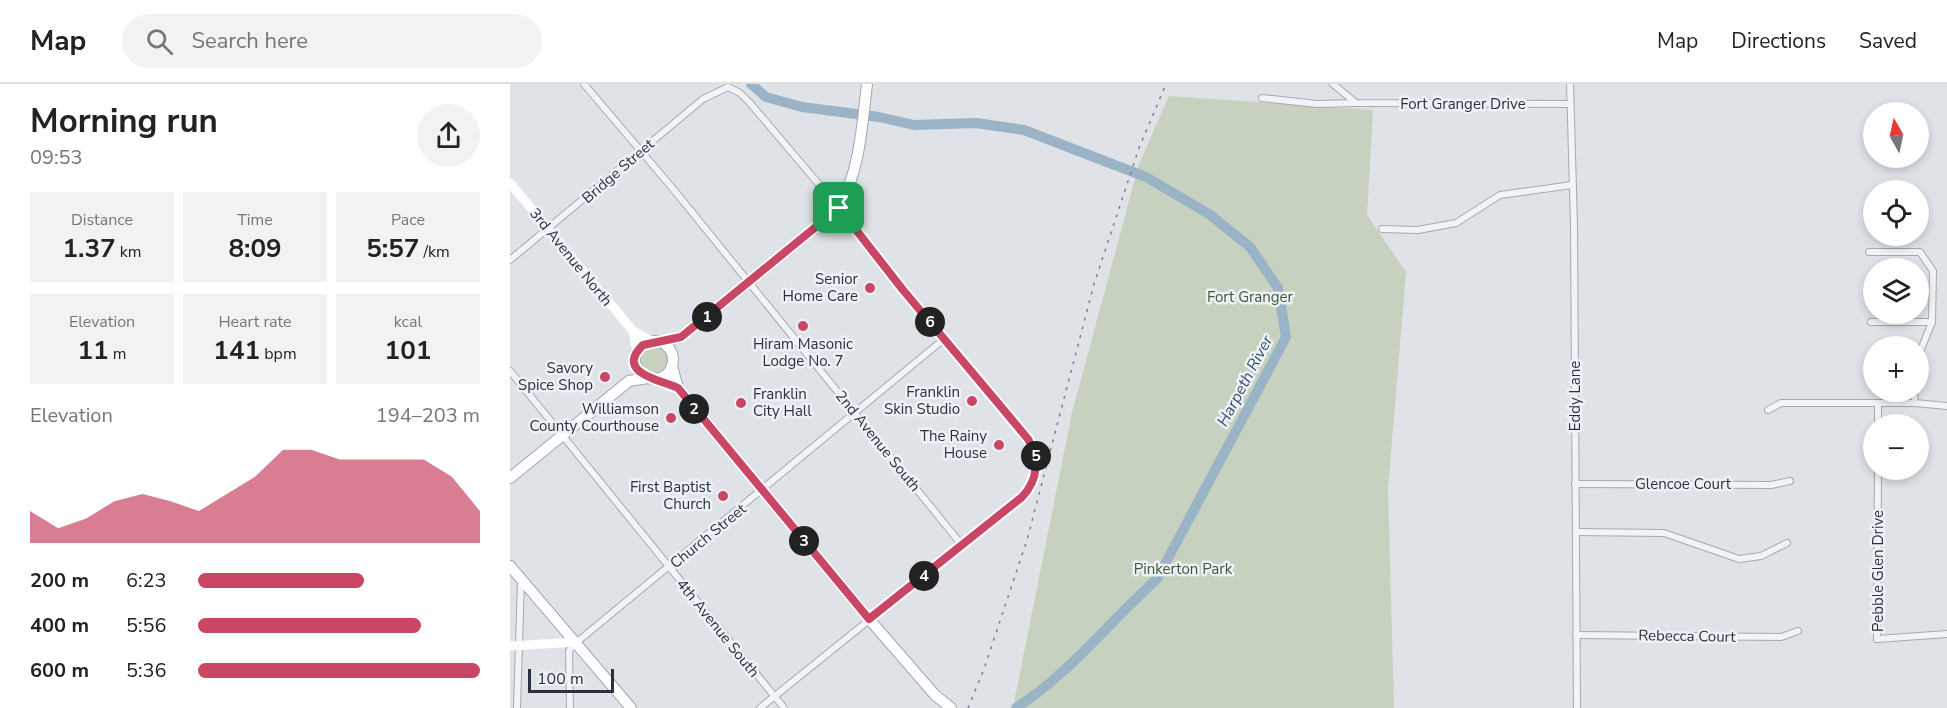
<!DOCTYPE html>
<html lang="en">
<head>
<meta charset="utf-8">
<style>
  :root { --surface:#fff; --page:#f2f2f2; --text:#222; --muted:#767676; --line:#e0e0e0; --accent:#c94764 }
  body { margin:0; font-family:"Nunito Sans",sans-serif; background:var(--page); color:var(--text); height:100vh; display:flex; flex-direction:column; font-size:22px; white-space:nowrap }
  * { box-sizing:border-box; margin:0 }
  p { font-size:20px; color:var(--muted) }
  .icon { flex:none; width:33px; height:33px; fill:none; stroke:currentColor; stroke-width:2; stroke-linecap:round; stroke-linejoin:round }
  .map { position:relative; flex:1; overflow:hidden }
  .sheet { display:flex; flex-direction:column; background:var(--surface); width:510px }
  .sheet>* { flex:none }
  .needle { width:39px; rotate:351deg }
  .buttons { position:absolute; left:1353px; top:18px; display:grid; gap:12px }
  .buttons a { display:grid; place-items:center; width:66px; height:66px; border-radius:50%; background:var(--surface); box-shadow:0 3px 9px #0003; font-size:30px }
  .scale { position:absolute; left:18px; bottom:15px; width:86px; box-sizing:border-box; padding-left:6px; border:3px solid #28323e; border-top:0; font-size:16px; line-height:21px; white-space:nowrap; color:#28323e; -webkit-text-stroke:4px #eef1f5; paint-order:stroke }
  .pin { position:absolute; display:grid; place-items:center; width:51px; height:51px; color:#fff; margin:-26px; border-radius:12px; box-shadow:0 3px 9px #0006 }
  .km { position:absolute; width:30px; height:30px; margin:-15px; border-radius:50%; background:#222; color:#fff; font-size:16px; line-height:30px; text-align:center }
  .round { display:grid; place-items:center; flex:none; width:63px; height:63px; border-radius:32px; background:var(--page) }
  .overview { display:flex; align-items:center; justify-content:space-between; height:102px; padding:0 30px }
  h1 { font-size:33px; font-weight:700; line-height:45px }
  .figures { display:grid; grid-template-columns:repeat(3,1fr); gap:9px; height:102px; padding:6px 30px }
  .figures div { display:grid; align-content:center; border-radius:0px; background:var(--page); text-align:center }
  .figures b { font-size:26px; font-weight:700 }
  .figures small { font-size:16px; font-weight:400 }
  .figures p { font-size:16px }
  .chart { height:168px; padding:12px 30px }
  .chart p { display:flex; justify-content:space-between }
  .chart svg { width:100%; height:108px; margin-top:6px; fill:var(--accent); opacity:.7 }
  ul { padding:0 30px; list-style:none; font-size:20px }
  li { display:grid; grid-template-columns:96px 72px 1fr; align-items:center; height:45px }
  li i { height:15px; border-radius:8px; background:var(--accent) }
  header { display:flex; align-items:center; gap:36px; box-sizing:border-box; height:84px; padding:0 30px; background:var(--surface); border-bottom:2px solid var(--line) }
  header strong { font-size:28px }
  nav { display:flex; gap:33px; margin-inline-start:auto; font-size:21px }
  .search { width:420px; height:54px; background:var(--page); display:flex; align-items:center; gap:15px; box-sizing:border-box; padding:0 21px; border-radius:33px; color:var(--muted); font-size:22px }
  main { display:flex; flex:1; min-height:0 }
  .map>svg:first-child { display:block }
  .green { fill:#c6d1c0 }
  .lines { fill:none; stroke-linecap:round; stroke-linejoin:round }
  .river { stroke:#9bb3c6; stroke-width:10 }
  .minor-casing { stroke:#a4aab1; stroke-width:8 }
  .primary-casing { stroke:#9ea8b3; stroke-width:12 }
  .minor { stroke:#f1f3f6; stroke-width:6 }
  .secondary { stroke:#fff; stroke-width:9 }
  .primary { stroke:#fff; stroke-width:10 }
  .rail { stroke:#798390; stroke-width:1.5; stroke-dasharray:3 6; stroke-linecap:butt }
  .route-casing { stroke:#fff; stroke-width:12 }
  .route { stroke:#c94764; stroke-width:8 }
  .poi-dot { fill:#c94764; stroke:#eef1f5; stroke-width:2 }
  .labels { text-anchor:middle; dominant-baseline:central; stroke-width:5; stroke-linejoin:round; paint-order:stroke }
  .street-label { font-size:15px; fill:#28323e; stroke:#eef1f5 }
  .poi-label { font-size:15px; fill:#28323e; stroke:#eef1f5; text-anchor:end }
  .park-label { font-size:15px; fill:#3f5936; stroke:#eef1f5 }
  .water-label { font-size:16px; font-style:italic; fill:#345370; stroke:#eef1f5 }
</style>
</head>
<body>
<header>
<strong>Map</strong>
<div class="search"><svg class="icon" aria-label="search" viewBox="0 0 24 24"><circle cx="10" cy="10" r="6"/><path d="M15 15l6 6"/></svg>Search here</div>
<nav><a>Map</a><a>Directions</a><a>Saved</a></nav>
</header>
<main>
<section class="sheet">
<div class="overview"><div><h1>Morning run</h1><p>09:53</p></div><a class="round"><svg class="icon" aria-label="share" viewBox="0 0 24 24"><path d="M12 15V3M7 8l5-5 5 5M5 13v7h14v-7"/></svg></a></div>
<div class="figures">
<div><p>Distance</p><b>1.37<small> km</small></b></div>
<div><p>Time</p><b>8:09</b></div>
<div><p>Pace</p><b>5:57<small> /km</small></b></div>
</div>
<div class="figures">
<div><p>Elevation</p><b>11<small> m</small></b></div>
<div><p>Heart rate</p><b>141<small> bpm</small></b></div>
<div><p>kcal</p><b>101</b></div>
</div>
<div class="chart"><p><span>Elevation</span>194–203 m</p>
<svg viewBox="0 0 160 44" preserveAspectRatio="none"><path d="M0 44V31L10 38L20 34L30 27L40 24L50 27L60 31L70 24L80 17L90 6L100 6L110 10L120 10L130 10L140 10L150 17L160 31V44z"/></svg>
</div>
<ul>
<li><b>200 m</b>6:23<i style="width:59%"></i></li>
<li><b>400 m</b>5:56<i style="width:79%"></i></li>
<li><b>600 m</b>5:36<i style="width:100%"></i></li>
</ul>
</section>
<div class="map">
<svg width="1437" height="624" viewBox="0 0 1437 624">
  <rect width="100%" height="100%" fill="#dfe3e7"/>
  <g class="green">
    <polygon points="659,12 863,26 857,131 896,188 878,405 884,624 503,624 562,329 629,80"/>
    <circle cx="143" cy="275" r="15"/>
  </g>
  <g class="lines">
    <path class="river" d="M 241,0 L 256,13 L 292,23 L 369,33 L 404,41 L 466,39 L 514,46 L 636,93 L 699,130 L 740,163 L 768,204 L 776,253 L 647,495 C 599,538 560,589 506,624"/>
    <defs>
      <g id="minor">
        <polyline points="74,0 164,106 451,460"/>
        <polyline points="823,0 846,19 1060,20"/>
        <polyline points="1060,0 1064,140 1067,624"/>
        <polyline points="752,14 807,20 846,19"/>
        <polyline points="872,145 908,146 946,139 990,111 1062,101"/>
        <polyline points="1359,168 1410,168 1423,187 1422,238 1408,273"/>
        <path d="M 0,176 L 193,15 L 218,3 L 230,9 L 240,19 L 329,124 L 525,366 C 529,383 523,401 512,413 L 250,624"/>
        <polyline points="1361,238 1422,238"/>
        <polyline points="0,287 274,624"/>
        <polyline points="1404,308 1405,319"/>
        <polyline points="1368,320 1368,340"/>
        <polyline points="1258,326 1271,319 1405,319 1437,322"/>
        <polyline points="1368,386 1367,555 1437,550"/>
        <polyline points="1065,400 1261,401 1280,397"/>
        <polyline points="1066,448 1154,449 1229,475 1251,472 1277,459"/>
        <polyline points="1066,551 1271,553 1288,547"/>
        <polyline points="7,624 11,496"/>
        <polyline points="60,624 59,567 67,558 434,255"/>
      </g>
      <g id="primary">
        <circle cx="144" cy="276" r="19"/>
        <path d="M 151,258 L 171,253 L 329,124 C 350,86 352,42 357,0"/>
        <polyline points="162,282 168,304 359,535 425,611 441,624"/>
        <polyline points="0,394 119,297 138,294"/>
        <polyline points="0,482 121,624"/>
      </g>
    </defs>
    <use href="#minor" class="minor-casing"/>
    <use href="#primary" class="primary-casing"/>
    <use href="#minor" class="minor"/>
    <g class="secondary">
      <polyline points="0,99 123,247 142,257"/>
      <polyline points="123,247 127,269"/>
      <polyline points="0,562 67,558"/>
    </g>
    <use href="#primary" class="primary"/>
    <polyline class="rail" points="458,624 474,585 517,456 584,200 629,64 656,0"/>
  </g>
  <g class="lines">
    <defs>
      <path id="route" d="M 329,124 L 393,206 L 518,355 C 530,375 528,396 512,413 L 359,535 L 168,304 C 151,296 104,289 133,261 L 171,253 Z"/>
    </defs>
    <use href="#route" class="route-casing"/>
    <use href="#route" class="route"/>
  </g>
  <g class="poi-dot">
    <circle cx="360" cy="204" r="6"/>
    <circle cx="293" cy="242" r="6"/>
    <circle cx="95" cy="293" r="6"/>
    <circle cx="462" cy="317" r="6"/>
    <circle cx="231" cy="319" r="6"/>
    <circle cx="161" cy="334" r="6"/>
    <circle cx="489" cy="361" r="6"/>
    <circle cx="213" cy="412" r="6"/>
  </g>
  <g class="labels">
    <g class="street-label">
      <text x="953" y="20">Fort Granger Drive</text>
      <text transform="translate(108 87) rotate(-41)">Bridge Street</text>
      <text transform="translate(61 173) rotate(51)">3rd Avenue North</text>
      <text transform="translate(1065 312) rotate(-90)">Eddy Lane</text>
      <text transform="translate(368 357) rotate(51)">2nd Avenue South</text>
      <text x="1173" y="400">Glencoe Court</text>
      <text transform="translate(198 452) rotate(-39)">Church Street</text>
      <text transform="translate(1368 487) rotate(-90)">Pebble Glen Drive</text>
      <text transform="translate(208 544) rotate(51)">4th Avenue South</text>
      <text transform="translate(1177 552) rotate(1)">Rebecca Court</text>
    </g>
    <g class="poi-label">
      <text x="348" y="195">Senior<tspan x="348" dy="17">Home Care</tspan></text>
      <text x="293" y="260" text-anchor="middle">Hiram Masonic<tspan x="293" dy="17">Lodge No. 7</tspan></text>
      <text x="83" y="284">Savory<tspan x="83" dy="17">Spice Shop</tspan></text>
      <text x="450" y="308">Franklin<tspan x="450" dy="17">Skin Studio</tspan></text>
      <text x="243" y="310" text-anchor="start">Franklin<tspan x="243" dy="17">City Hall</tspan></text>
      <text x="149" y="325">Williamson<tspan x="149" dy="17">County Courthouse</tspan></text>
      <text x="477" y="352">The Rainy<tspan x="477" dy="17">House</tspan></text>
      <text x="201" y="403">First Baptist<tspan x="201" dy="17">Church</tspan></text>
    </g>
    <g class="park-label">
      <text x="740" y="213">Fort Granger</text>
      <text x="673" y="485">Pinkerton Park</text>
    </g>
    <g class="water-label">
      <text transform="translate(735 297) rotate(-62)">Harpeth River</text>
    </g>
  </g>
</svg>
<div class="buttons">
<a><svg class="needle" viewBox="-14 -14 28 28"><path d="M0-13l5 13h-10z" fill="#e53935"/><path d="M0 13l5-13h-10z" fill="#767676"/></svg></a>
<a><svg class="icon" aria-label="locate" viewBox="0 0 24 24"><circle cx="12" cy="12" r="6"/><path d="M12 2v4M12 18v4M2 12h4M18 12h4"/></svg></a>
<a><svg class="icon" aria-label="layers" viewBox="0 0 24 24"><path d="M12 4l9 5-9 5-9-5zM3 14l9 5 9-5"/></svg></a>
<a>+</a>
<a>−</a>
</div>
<div class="scale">100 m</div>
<div class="pin" style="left:329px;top:124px;background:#1e9e55"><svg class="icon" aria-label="arrive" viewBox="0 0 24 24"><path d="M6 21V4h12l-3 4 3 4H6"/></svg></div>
<b class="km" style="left:197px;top:233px">1</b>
<b class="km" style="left:184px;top:325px">2</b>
<b class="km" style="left:294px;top:457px">3</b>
<b class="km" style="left:414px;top:492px">4</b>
<b class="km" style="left:526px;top:372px">5</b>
<b class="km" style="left:420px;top:238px">6</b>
</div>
</main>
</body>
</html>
